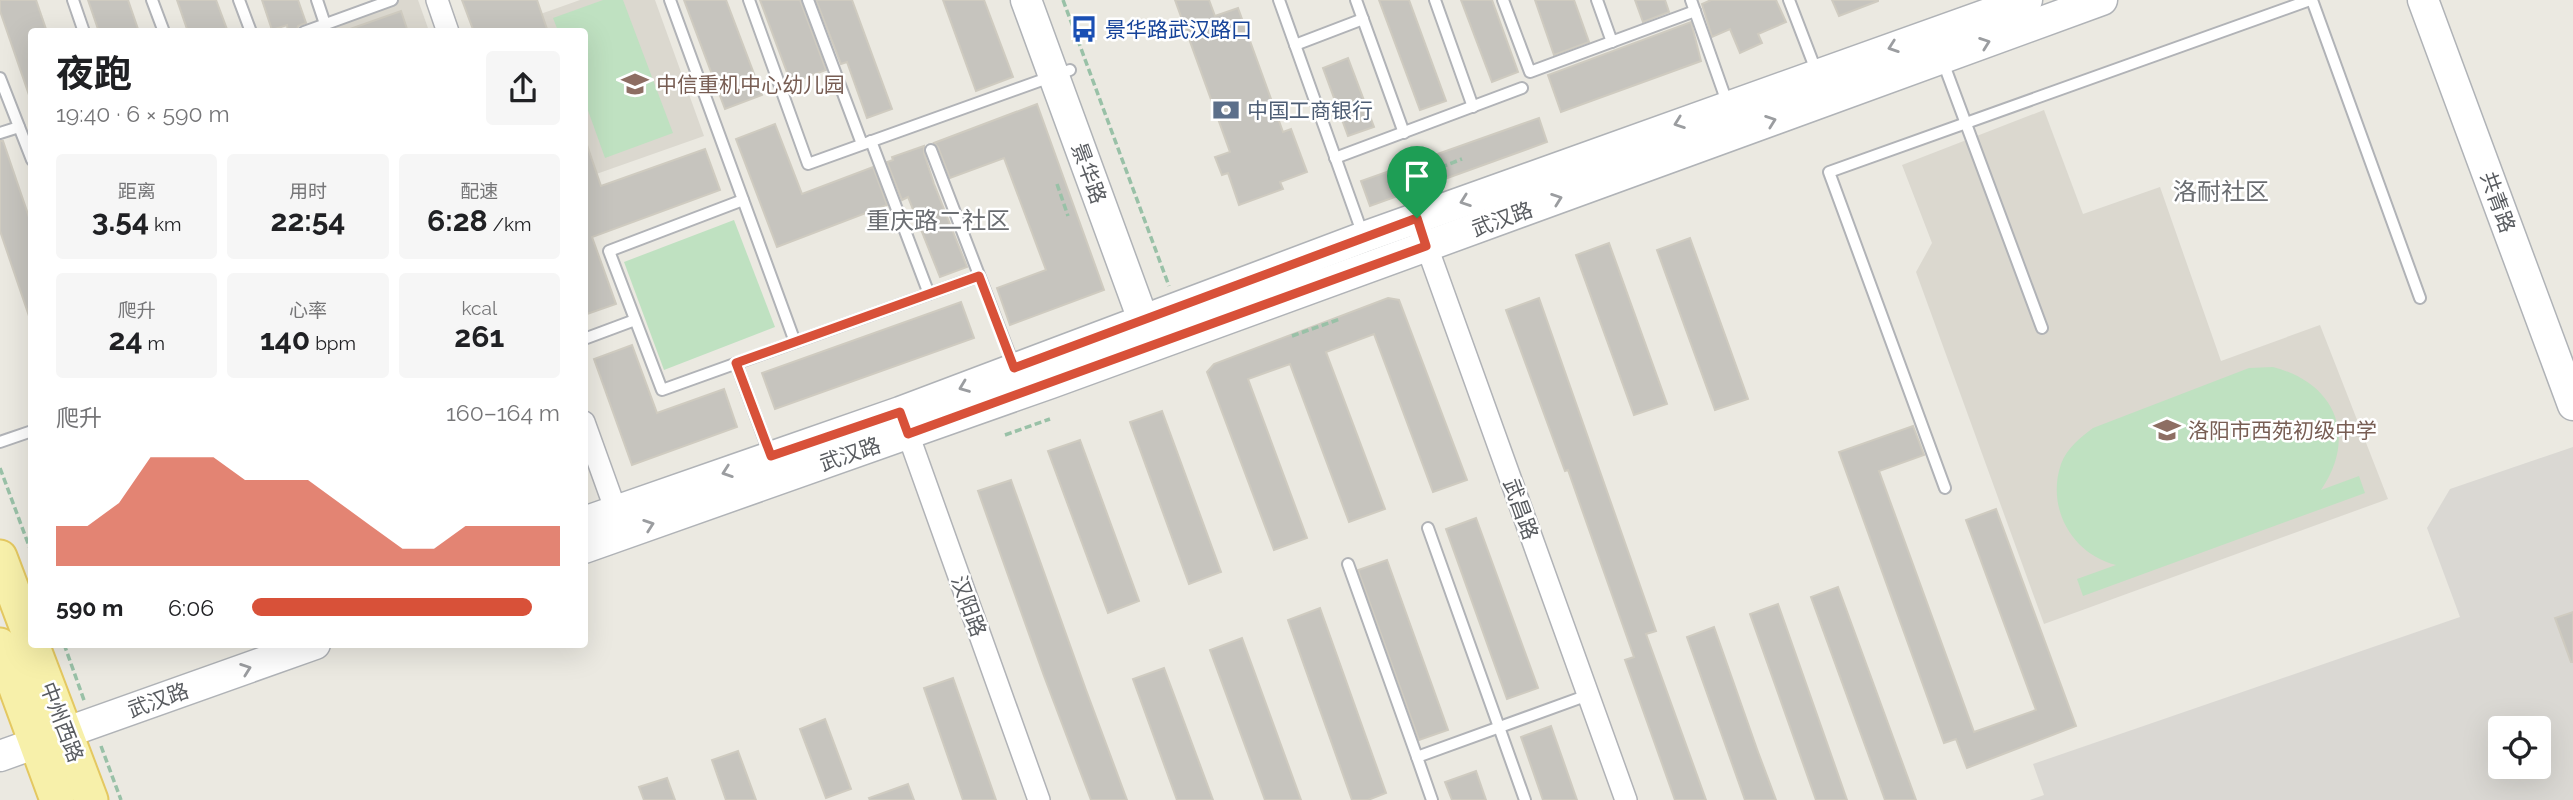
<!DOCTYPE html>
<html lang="zh">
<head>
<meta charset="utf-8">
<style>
  :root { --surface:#fff; --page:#f6f6f6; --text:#202124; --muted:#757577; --accent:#d85139 }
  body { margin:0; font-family:Raleway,"Noto Sans SC",sans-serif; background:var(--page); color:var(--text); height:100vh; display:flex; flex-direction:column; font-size:26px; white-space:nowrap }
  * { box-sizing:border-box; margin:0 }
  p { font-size:23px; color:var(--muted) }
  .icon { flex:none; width:38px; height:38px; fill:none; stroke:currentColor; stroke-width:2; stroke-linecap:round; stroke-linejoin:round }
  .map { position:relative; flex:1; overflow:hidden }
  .drawer { position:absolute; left:28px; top:28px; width:560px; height:620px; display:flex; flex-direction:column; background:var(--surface); border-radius:7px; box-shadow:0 7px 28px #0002 }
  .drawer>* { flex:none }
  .controls { position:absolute; left:2488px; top:716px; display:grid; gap:14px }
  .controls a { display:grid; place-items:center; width:63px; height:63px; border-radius:7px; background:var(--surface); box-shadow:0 7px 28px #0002; font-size:35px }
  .pin { position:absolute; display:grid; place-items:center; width:60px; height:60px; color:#fff; margin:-72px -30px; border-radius:50% 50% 50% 0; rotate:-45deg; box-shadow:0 0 7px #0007 }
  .pin .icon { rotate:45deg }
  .round { display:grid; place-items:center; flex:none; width:74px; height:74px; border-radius:7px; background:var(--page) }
  .overview { display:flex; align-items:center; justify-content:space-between; height:119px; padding:0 28px }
  h1 { font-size:38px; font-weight:700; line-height:52px }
  .metrics { display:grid; grid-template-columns:repeat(3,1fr); gap:10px; height:119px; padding:7px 28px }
  .metrics div { display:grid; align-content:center; border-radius:7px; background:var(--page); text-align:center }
  .metrics b { font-size:30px; font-weight:700 }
  .metrics small { font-size:19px; font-weight:400 }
  .metrics p { font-size:19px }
  .chart { height:196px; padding:14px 28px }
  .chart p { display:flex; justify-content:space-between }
  .chart svg { width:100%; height:126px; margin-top:7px; fill:var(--accent); opacity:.7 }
  ul { padding:0 28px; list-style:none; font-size:23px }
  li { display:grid; grid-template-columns:112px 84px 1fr; align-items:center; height:52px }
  li i { height:18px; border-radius:9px; background:var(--accent) }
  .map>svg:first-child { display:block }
  .industrial { fill:#dad8d3; fill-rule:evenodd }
  .education { fill:#dbd8cf }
  .green { fill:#bfe1c1 }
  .building { fill:#c6c4be; stroke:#cfcbc0; stroke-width:2 }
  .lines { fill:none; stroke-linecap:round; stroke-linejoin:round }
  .lane-casing { stroke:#b1b3b7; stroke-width:14 }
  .street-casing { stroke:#b1b3b7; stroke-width:24 }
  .secondary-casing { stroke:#b0b3b7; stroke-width:33 }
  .primary-casing { stroke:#e4c861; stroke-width:37 }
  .path { stroke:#99c1a7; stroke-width:3.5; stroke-dasharray:7 3.5; stroke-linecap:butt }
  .lane { stroke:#fff; stroke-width:10 }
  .street { stroke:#fff; stroke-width:21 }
  .secondary { stroke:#fff; stroke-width:30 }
  .primary { stroke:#f7f0aa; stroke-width:33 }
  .oneway { stroke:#9b9da0 }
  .route-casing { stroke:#fff; stroke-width:14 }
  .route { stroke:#d85139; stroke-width:9 }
  .labels { text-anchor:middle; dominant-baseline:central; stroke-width:5; stroke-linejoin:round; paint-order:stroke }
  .transit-label { font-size:21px; fill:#164399; stroke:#fff; text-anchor:start }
  .education-label { font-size:21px; fill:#785e54; stroke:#fff; text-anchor:start }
  .service-label { font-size:21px; fill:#4e5e75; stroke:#fff; text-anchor:start }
  .street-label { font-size:21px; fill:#595c60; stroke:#fff }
  .quarter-label { font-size:24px; fill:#6b6e72; stroke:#fff }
</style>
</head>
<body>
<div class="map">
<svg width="2573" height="800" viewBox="0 0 2573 800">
  <rect width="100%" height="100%" fill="#ebe9e1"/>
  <path class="industrial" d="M 2573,447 L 2573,800 L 2030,800 L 2044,795 L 2033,764 L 2460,617 L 2427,528 L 2450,489 ZM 2501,728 L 2539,728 L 2539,766 L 2501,766 Z"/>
  <g class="education">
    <polygon points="384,0 418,0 429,31 295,32"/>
    <polygon points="580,0 655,0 704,136 585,178 584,32 490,32"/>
    <polygon points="2044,110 2083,214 2160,187 2221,361 2320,325 2388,499 2044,624 1916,272 1932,243 1902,165"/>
  </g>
  <g class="green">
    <polygon points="603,0 623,0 673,133 605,158 585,102 584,32 558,31 553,18"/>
    <polygon points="734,220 775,327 664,370 624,262"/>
    <path d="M 2273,367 C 2335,383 2358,436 2321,490 L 2359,476 L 2365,493 L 2083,596 L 2077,579 L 2116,565 C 2072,554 2046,508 2061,464 C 2067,448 2080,438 2093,428 L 2249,368 Z"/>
  </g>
  <g class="building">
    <polygon points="0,0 36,0 47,32 32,32 32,94 29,95 0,11"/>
    <polygon points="88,0 128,0 139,32 99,32"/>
    <polygon points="177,0 216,0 228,32 188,32"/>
    <polygon points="262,0 298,0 306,23 298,26 296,32 288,32 287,25 272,30"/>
    <polygon points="462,0 537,0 548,32 474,32"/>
    <polygon points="684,0 726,0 762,95 725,109"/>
    <polygon points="760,0 800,0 826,70 791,83"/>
    <polygon points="816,0 852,0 892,109 867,118 847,62 841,64"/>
    <polygon points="943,0 984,0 1013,77 976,91"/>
    <polygon points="1175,0 1209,0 1215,16 1238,8 1283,132 1291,129 1307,172 1280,182 1283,189 1239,205 1228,173 1222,175 1215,157 1230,152"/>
    <polygon points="1379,0 1409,0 1446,101 1420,110"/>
    <polygon points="1461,0 1492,0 1518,72 1492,82"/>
    <polygon points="1535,0 1574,0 1589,42 1554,55"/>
    <polygon points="1635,0 1665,0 1669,12 1643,22"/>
    <polygon points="1711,0 1776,0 1786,22 1758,34 1762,43 1740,53 1730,29 1712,37 1702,4"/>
    <polygon points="1832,0 1878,0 1878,1 1839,16"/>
    <polygon points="401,11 408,32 350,32 350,29"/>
    <polygon points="1691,22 1701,61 1561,112 1548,75"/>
    <polygon points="1348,58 1374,127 1348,136 1323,68"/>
    <polygon points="1037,104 1104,290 1010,325 997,288 1046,270 1004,158 950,178 938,147 934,143"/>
    <polygon points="1539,118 1547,142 1370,206 1361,181"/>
    <polygon points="775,124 802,194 873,167 887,205 777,247 736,139"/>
    <polygon points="0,141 3,141 32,226 32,316 29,316 0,231"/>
    <polygon points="587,145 601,186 705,149 720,190 592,237 616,304 584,315 584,146"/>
    <polygon points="924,146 924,153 934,184 967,267 940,277 908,197 902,200 887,162 893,160 892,157"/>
    <polygon points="1690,238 1748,399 1715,410 1657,250"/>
    <polygon points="1609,243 1667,404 1634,415 1576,255"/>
    <polygon points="1388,298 1399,300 1467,480 1433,492 1374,334 1326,352 1385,509 1349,522 1290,364 1248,379 1307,538 1274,550 1207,372 1214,364"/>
    <polygon points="1539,298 1656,631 1646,634 1706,800 1675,800 1625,660 1634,657 1568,470 1565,471 1506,310"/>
    <polygon points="961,302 974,338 775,409 762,373"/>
    <polygon points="632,345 657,413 724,389 737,427 632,465 594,359"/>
    <polygon points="1162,411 1221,572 1189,584 1130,422"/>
    <polygon points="1913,426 1924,455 1879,471 1974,732 2036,710 1966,520 1996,509 2076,726 1967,768 1956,739 1944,743 1839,452"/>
    <polygon points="1080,440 1139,601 1108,613 1048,451"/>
    <polygon points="1011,480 1086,690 1127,800 1091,800 1044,676 978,491"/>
    <polygon points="1476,518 1538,688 1507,699 1446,529"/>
    <polygon points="1387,560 1448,730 1419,740 1358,570"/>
    <polygon points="1838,587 1916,800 1885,800 1811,597"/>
    <polygon points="1778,604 1815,709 1847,800 1816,800 1750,614"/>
    <polygon points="1320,608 1386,793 1368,800 1352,800 1288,620"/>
    <polygon points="2573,612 2573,662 2571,662 2555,618"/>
    <polygon points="1714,627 1758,752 1776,800 1745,800 1724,741 1687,637"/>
    <polygon points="1242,638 1301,800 1265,800 1210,650"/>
    <polygon points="1164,668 1213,800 1177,800 1133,679"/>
    <polygon points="953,678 996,800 963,800 924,688"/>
    <polygon points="825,719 851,789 826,798 800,729"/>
    <polygon points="1551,726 1577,800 1543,800 1521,737"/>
    <polygon points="738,751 756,800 726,800 712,760"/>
    <polygon points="1476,771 1486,800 1452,800 1445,782"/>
    <polygon points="667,778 675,800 644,800 639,787"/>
    <polygon points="908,784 914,800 870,800 869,798"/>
  </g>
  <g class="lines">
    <defs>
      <g id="lane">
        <polyline points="73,0 84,32"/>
        <polyline points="152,0 164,32"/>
        <polyline points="239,0 251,32"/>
        <polyline points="317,0 325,24"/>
        <polyline points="670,0 795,342"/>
        <polyline points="749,0 808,164 1070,70"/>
        <polyline points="808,0 862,144"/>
        <polyline points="1279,0 1363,235"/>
        <polyline points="1356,0 1404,133"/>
        <polyline points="1435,0 1473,107"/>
        <polyline points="1503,0 1530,72 1695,11"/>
        <polyline points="1597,0 1612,42"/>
        <polyline points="1691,0 1728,105"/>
        <polyline points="1789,0 1817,73"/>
        <polyline points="2312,0 2420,298"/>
        <polyline points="304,32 392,0"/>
        <polyline points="1295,45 1363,19"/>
        <polyline points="1943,62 2042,328"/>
        <polyline points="0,78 32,160"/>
        <polyline points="0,133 19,127"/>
        <polyline points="871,141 929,294"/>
        <polyline points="931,150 1014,366"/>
        <polyline points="1335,158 1522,88"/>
        <polyline points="743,200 609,251 662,390 979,276"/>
        <polyline points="584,339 635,320"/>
        <polyline points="736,363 770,454"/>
        <polyline points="0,442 32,431"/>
        <polyline points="1945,488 1829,172 2310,0"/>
        <polyline points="1428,528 1525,800"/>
        <polyline points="1348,564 1417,757"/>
        <polyline points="1432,800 1417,757 1588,695"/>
      </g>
      <g id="street">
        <polyline points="437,0 448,32"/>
        <polyline points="1422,233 1626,800"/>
        <polyline points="903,420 1039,800"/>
        <polyline points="584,422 616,511"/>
      </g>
      <g id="secondary">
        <polyline points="1026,0 1149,336"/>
        <polyline points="2423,0 2573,405"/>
        <polyline points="584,522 900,412 1364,237 2027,0"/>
        <polyline points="584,548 1051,383 2102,0"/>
        <polyline points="0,756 315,644"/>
      </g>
      <g id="primary">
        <polyline points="0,557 32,642"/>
        <polyline points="32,644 91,800"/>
        <polyline points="0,645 57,800"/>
      </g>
    </defs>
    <use href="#lane" class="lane-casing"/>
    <use href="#street" class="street-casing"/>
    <use href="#secondary" class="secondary-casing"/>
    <use href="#primary" class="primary-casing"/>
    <g class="path">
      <polyline points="1063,0 1169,286"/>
      <polyline points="1421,175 1462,159"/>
      <polyline points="1057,184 1068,216"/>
      <polyline points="1292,336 1340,319"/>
      <polyline points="1005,435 1050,419"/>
      <polyline points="0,468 32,554"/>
      <polyline points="64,644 85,703"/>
      <polyline points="101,746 121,800"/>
    </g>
    <use href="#lane" class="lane"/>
    <use href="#street" class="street"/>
    <use href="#secondary" class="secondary"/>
    <use href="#primary" class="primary"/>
  </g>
  <defs><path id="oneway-chevron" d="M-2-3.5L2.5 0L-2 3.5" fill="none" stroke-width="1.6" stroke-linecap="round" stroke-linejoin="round" transform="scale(1.75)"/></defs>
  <g class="oneway">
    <use href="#oneway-chevron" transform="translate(1985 43) rotate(-20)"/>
    <use href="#oneway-chevron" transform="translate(1893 47) rotate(161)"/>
    <use href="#oneway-chevron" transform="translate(1771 121) rotate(-20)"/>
    <use href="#oneway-chevron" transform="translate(1679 123) rotate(160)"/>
    <use href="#oneway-chevron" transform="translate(1557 199) rotate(-20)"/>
    <use href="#oneway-chevron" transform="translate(1465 201) rotate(160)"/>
    <use href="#oneway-chevron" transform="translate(964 387) rotate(159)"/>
    <use href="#oneway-chevron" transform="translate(727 472) rotate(161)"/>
    <use href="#oneway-chevron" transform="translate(649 525) rotate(-19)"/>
    <use href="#oneway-chevron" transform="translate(246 669) rotate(-20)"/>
  </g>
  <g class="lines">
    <defs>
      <polygon id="route" points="1417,218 1426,246 908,434 900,412 771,456 736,363 979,276 1014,368"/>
    </defs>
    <use href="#route" class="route-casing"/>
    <use href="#route" class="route"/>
  </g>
  <defs>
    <symbol id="bus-bare" viewBox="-9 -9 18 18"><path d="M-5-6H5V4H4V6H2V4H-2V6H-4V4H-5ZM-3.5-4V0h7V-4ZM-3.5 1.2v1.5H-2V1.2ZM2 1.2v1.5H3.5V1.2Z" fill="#1a4fb4" stroke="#fff" stroke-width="2.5" paint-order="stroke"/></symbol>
    <symbol id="school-bare" viewBox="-9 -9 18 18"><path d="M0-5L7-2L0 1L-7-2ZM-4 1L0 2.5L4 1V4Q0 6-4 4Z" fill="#8d6e63" stroke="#fff" stroke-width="2.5" paint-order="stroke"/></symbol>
    <symbol id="bank-bare" viewBox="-9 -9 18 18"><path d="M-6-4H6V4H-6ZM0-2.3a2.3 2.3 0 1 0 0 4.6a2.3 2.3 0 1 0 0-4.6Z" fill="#5c6f8a" stroke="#fff" stroke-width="2.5" paint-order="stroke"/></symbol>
  </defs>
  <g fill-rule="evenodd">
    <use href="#bus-bare" x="1065" y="10" width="38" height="38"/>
    <use href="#school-bare" x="616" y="65" width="38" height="38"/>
    <use href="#bank-bare" x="1207" y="91" width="38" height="38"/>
    <use href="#school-bare" x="2148" y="411" width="38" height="38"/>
  </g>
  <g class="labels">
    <g class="transit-label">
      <text x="1105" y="29">景华路武汉路口</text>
    </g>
    <g class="education-label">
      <text x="656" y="84">中信重机中心幼儿园</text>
      <text x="2188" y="430">洛阳市西苑初级中学</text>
    </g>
    <g class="service-label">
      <text x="1247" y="110">中国工商银行</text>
    </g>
    <g class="street-label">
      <text transform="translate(1089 173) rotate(70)">景华路</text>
      <text transform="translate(2498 202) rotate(70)">共青路</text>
      <text transform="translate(1502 219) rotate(-20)">武汉路</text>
      <text transform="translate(850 454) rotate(-19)">武汉路</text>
      <text transform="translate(1521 509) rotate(70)">武昌路</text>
      <text transform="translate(969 606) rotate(70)">汉阳路</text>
      <text transform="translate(158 700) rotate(-20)">武汉路</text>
      <text transform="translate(62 722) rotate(69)">中州西路</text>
    </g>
    <g class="quarter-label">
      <text x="2221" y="191">洛耐社区</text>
      <text x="938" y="220">重庆路二社区</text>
    </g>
  </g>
</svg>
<div class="controls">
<a><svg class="icon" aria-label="locate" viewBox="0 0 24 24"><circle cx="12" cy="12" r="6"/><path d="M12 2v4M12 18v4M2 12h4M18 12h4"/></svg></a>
</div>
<div class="pin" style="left:1417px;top:218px;background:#1e9e55"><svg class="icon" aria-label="arrive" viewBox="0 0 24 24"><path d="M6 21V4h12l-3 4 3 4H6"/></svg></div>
<section class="drawer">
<div class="overview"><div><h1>夜跑</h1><p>19:40 · 6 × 590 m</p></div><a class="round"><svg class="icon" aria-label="share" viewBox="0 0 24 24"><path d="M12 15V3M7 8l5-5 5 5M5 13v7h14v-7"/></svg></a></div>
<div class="metrics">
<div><p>距离</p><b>3.54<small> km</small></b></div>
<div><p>用时</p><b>22:54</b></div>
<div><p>配速</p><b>6:28<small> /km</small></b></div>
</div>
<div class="metrics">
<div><p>爬升</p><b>24<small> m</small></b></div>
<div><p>心率</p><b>140<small> bpm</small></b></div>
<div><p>kcal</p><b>261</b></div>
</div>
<div class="chart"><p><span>爬升</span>160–164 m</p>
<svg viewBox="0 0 160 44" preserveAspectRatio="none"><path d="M0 44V30L10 30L20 22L30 6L40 6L50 6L60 14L70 14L80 14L90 22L100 30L110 38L120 38L130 30L140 30L150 30L160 30V44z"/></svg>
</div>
<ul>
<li><b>590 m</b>6:06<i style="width:91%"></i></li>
</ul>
</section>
</div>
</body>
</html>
